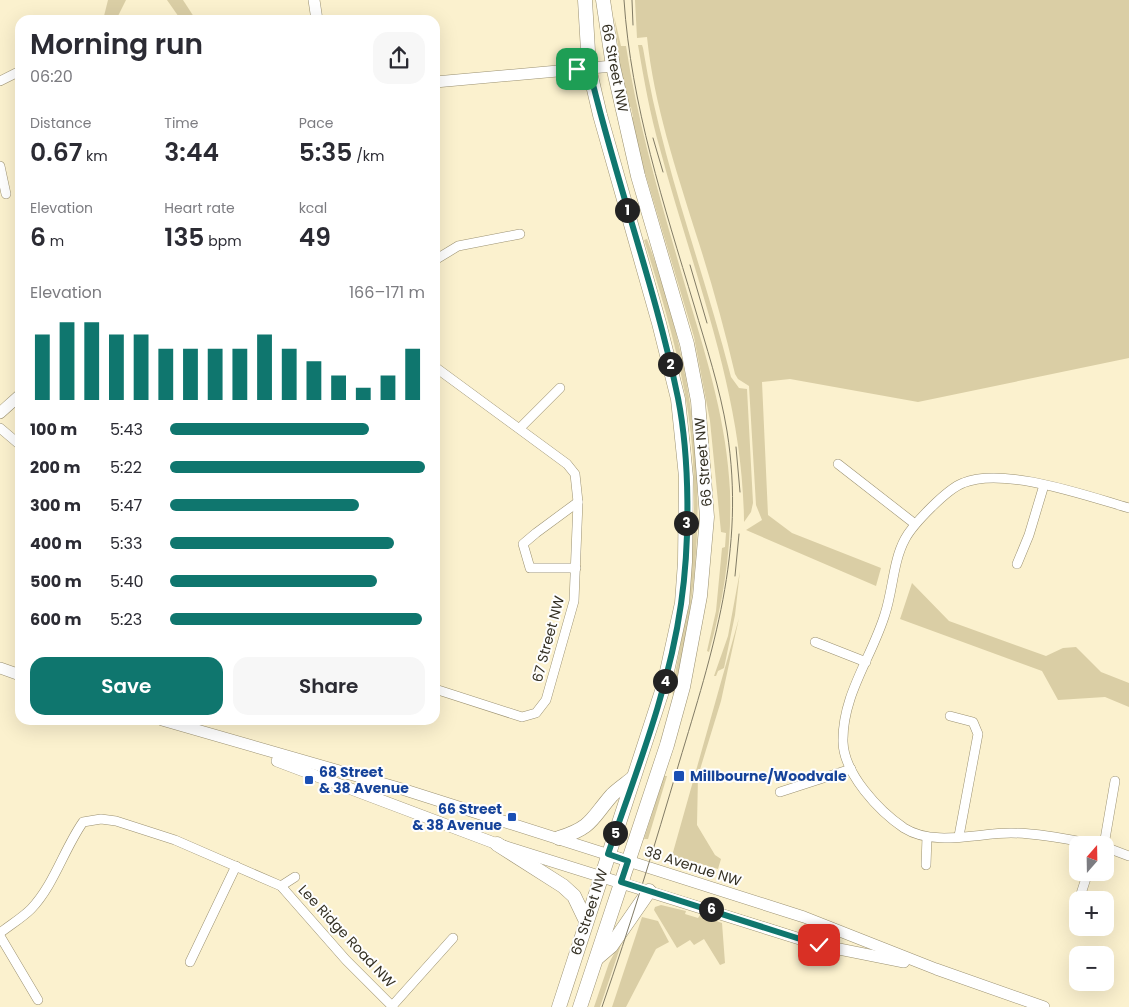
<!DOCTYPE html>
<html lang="en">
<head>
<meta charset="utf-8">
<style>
  :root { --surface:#fff; --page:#f7f7f7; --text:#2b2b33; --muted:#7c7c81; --accent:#0f766e }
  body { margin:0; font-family:Poppins,sans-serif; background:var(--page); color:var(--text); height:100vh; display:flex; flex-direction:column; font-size:19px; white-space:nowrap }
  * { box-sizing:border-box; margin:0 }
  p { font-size:16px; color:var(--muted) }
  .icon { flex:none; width:28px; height:28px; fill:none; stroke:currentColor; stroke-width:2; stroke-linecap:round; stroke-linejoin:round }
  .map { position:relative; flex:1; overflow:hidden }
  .drawer { position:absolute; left:15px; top:15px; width:425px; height:710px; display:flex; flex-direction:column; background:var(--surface); border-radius:15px; box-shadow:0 5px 20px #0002 }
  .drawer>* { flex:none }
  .needle { width:32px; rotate:20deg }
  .fabs { position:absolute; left:1069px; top:836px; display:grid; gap:10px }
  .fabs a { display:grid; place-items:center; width:45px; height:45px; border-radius:10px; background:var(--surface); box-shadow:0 5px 20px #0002; font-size:25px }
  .pin { position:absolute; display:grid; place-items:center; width:42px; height:42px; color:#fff; margin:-21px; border-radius:10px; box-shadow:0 2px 8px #0006 }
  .km { position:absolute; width:25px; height:25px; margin:-12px; border-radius:50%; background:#222; color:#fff; font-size:14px; line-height:25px; text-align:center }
  .round { display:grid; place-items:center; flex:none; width:52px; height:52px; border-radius:15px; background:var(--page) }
  .headline { display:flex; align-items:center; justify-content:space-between; height:85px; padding:0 15px }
  h1 { font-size:28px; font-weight:600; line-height:38px }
  .metrics { display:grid; grid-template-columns:repeat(3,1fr); gap:8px; height:85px; padding:5px 15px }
  .metrics div { display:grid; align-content:center }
  .metrics b { font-size:25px; font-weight:600 }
  .metrics small { font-size:14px; font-weight:400 }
  .metrics p { font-size:14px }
  .chart { height:140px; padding:10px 15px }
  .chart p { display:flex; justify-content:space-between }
  .chart svg { width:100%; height:90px; margin-top:5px; stroke:var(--accent); stroke-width:6 }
  .button { display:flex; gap:10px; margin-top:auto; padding:10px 15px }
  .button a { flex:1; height:58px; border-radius:15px; background:var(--accent); color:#fff; font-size:20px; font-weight:600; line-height:58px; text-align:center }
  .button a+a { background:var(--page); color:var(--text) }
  ul { padding:0 15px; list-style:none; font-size:16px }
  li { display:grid; grid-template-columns:80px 60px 1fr; align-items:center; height:38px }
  li i { height:12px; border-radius:6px; background:var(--accent) }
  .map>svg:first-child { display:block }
  .green { fill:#dacea5 }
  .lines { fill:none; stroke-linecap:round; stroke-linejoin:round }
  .minor-casing { stroke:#9b9171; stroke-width:10 }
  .tertiary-casing { stroke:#9b9171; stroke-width:12 }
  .secondary-casing { stroke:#9b9171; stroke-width:15 }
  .minor { stroke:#fff; stroke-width:9 }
  .tertiary { stroke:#fff; stroke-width:11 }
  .secondary { stroke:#fff; stroke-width:14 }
  .tram { stroke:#817b65; stroke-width:1 }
  .route-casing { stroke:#fff; stroke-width:10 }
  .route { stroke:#0f766e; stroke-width:6 }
  .transit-dot { fill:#1a4fb4; stroke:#fefefe; stroke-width:2 }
  .labels { text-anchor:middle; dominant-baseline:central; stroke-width:4; stroke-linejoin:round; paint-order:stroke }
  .street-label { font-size:14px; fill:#343023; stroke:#fefefe }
  .transit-label { font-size:14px; font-weight:bold; fill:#164399; stroke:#fefefe; text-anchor:start }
</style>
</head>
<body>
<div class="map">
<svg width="1129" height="1007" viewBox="0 0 1129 1007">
  <rect width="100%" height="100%" fill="#fbf1ce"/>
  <g class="green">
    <polygon points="108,0 126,0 116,20 103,20"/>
    <polygon points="167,0 183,0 196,20 181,20"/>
    <path d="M 635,0 L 1129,0 L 1129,358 L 918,402 L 790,379 L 762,382 L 768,515 L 792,533 L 881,568 L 876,586 L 746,530 L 762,520 L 756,505 L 749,386 L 738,379 L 735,374 C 724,327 711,280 696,234 C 676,169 654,105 647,37 L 637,38 Z"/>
    <path d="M 614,16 L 621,46 L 626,46 C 639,132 665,215 689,299 C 708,362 727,425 730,491 C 732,546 724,599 709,652 L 707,651 L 716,611 L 722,548 L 725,547 L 726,533 L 721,532 L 710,421 L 694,337 L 629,119 L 633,117 L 631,107 L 627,107 L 616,53 L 619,53 Z"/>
    <path d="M 638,45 L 642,45 L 643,48 C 661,161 703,267 731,377 L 739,388 L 747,389 L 753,503 L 751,512 L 744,522 C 743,392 693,273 660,149 C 650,114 644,80 638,45 Z"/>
    <path d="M 647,239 C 704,393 713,537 673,696 L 672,690 C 690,598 702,506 688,412 C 679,354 662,297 644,240 Z"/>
    <polygon points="740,571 735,615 724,668 718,671 716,676 714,676 728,636"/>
    <polygon points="912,583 949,621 1046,656 1063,648 1076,647 1101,672 1129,683 1129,707 1105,697 1058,700 1042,671 900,619"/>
    <polygon points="739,618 721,701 698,776 697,825 715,855 721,859 718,869 691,861 690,863 670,863"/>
    <polygon points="664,776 667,776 648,839 644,839"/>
    <polygon points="661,905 686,911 685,914 698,918 700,915 722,923 725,963 720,965 704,939 694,945 690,940 677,948 654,910 655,907"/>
    <polygon points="642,917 658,921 669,942 656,949 626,1007 612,1007"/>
    <polygon points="625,933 600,1007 594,1007 609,963"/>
  </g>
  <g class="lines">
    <defs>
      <g id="minor">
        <polyline points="0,81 20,71"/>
        <polyline points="0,166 6,194"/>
        <polyline points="435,260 458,246 520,234"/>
        <polyline points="435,367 567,464 575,474 578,502 574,601 546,700 536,713 522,717 435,689"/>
        <polyline points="0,428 20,445"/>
        <polyline points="520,428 560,388"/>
        <polyline points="838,464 915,524"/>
        <polyline points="1017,564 1029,535 1044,485"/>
        <polyline points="576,568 530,568 523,544 536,533 578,502"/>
        <polyline points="815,642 866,662"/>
        <polyline points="950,716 973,722 978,734 959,836"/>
        <polyline points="780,792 851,769"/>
        <path d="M 1099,845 C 1071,840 1039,833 1011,833 C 977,833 934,847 904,828 C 879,811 844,774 843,742 C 842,695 872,657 885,614 C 893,590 893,561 905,539 C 913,524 947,489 963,483 C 1003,466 1087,496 1129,508"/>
        <polyline points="1104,845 1115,781"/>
        <polyline points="1105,847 1129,856"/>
        <polyline points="926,865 927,837"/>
        <polyline points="281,886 295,877"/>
        <polyline points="1079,900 1088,872"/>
        <path d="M 0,933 C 10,925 22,918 31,909 C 54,885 64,849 83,822 L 101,819 L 116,821 L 175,840 L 281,886 L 346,960 L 393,1007"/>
        <polyline points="0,936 38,1000"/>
        <polyline points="190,962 236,866"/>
        <polyline points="393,1005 453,938"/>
      </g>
      <g id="tertiary">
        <polyline points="314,0 317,20"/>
        <polyline points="435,82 613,66"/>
        <polyline points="0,413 20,395"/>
        <polyline points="0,668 20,675"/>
        <polyline points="162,720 402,789 804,917 936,969 1044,1007"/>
        <polyline points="277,761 497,844 819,945 904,962"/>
      </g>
      <g id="secondary">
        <path d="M 559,838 C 593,827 591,819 612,795 C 618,789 627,783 633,778"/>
        <polyline points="497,844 563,886 574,896 586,921"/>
        <polyline points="597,958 611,946 649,891"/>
        <polyline points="559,1007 664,685 682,603 685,562 686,477 678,399 659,323 600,115 589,68 585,0"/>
        <polyline points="580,1007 667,745 683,687 700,596 707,517 698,401 687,344 638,176 613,66 603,0"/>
      </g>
    </defs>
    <use href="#minor" class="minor-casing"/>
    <use href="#tertiary" class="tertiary-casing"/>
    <use href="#secondary" class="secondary-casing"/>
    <use href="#minor" class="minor"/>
    <use href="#tertiary" class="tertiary"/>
    <use href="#secondary" class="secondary"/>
    <g class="tram">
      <polyline points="632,0 633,25"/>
      <polyline points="653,138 663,172"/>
      <polyline points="690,265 707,323"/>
      <polyline points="736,447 740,492"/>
      <polyline points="735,576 739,534"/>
      <path d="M 602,1007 C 630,926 655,845 679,763 C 713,650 746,551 727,431 C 720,388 706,346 694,305 C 664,205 631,105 624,0"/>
    </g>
  </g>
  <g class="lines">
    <defs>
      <path id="route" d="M 577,69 L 589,68 C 615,179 655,286 678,398 C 690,459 690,543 681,604 C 669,690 636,772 608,854 L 628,861 L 621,882 L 819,945"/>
    </defs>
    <use href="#route" class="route-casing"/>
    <use href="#route" class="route"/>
  </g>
  <g class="transit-dot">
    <rect x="673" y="770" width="12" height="12" rx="2.5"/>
    <rect x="304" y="775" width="10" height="10" rx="2.5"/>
    <rect x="507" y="812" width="10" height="10" rx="2.5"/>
  </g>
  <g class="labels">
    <g class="street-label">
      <text transform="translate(615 68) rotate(79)">66 Street NW</text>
      <text transform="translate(703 462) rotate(-95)">66 Street NW</text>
      <text transform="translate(548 639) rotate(-75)">67 Street NW</text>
      <text transform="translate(693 866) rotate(18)">38 Avenue NW</text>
      <text transform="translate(589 912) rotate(-72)">66 Street NW</text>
      <text transform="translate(347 936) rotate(47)">Lee Ridge Road NW</text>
    </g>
    <g class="transit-label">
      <text x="319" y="772">68 Street<tspan x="319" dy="16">&amp; 38 Avenue</tspan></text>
      <text x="690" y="776">Millbourne/Woodvale</text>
      <text x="502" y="809" text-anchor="end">66 Street<tspan x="502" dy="16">&amp; 38 Avenue</tspan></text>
    </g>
  </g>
</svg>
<div class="fabs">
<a><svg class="needle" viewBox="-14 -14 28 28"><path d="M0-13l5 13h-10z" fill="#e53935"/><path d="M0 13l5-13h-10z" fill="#7c7c81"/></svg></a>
<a>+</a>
<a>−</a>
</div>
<div class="pin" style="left:577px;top:69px;background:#1e9e55"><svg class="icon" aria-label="arrive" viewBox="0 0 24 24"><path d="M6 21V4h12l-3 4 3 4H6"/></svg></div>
<div class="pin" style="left:819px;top:945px;background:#d93025"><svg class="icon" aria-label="check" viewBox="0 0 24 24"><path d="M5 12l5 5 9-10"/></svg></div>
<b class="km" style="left:627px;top:210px">1</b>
<b class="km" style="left:670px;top:364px">2</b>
<b class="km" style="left:686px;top:523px">3</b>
<b class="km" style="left:665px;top:681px">4</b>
<b class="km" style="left:615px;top:833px">5</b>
<b class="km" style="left:711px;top:909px">6</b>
<section class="drawer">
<div class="headline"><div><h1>Morning run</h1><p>06:20</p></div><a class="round"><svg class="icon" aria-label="share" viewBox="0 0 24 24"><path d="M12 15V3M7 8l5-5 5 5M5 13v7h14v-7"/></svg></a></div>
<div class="metrics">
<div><p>Distance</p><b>0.67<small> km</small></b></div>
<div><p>Time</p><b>3:44</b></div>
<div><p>Pace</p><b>5:35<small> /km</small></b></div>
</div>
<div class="metrics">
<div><p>Elevation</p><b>6<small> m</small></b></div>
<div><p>Heart rate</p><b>135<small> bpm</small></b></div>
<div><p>kcal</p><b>49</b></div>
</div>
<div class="chart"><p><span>Elevation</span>166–171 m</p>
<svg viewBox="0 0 160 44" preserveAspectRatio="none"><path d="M5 44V12M15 44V6M25 44V6M35 44V12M45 44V12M55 44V19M65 44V19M75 44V19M85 44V19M95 44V12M105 44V19M115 44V25M125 44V32M135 44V38M145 44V32M155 44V19"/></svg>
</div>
<ul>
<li><b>100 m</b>5:43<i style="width:78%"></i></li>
<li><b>200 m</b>5:22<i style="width:100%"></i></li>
<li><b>300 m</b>5:47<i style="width:74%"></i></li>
<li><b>400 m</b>5:33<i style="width:88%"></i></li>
<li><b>500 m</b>5:40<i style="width:81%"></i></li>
<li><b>600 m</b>5:23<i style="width:99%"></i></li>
</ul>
<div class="button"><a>Save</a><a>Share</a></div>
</section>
</div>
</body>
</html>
